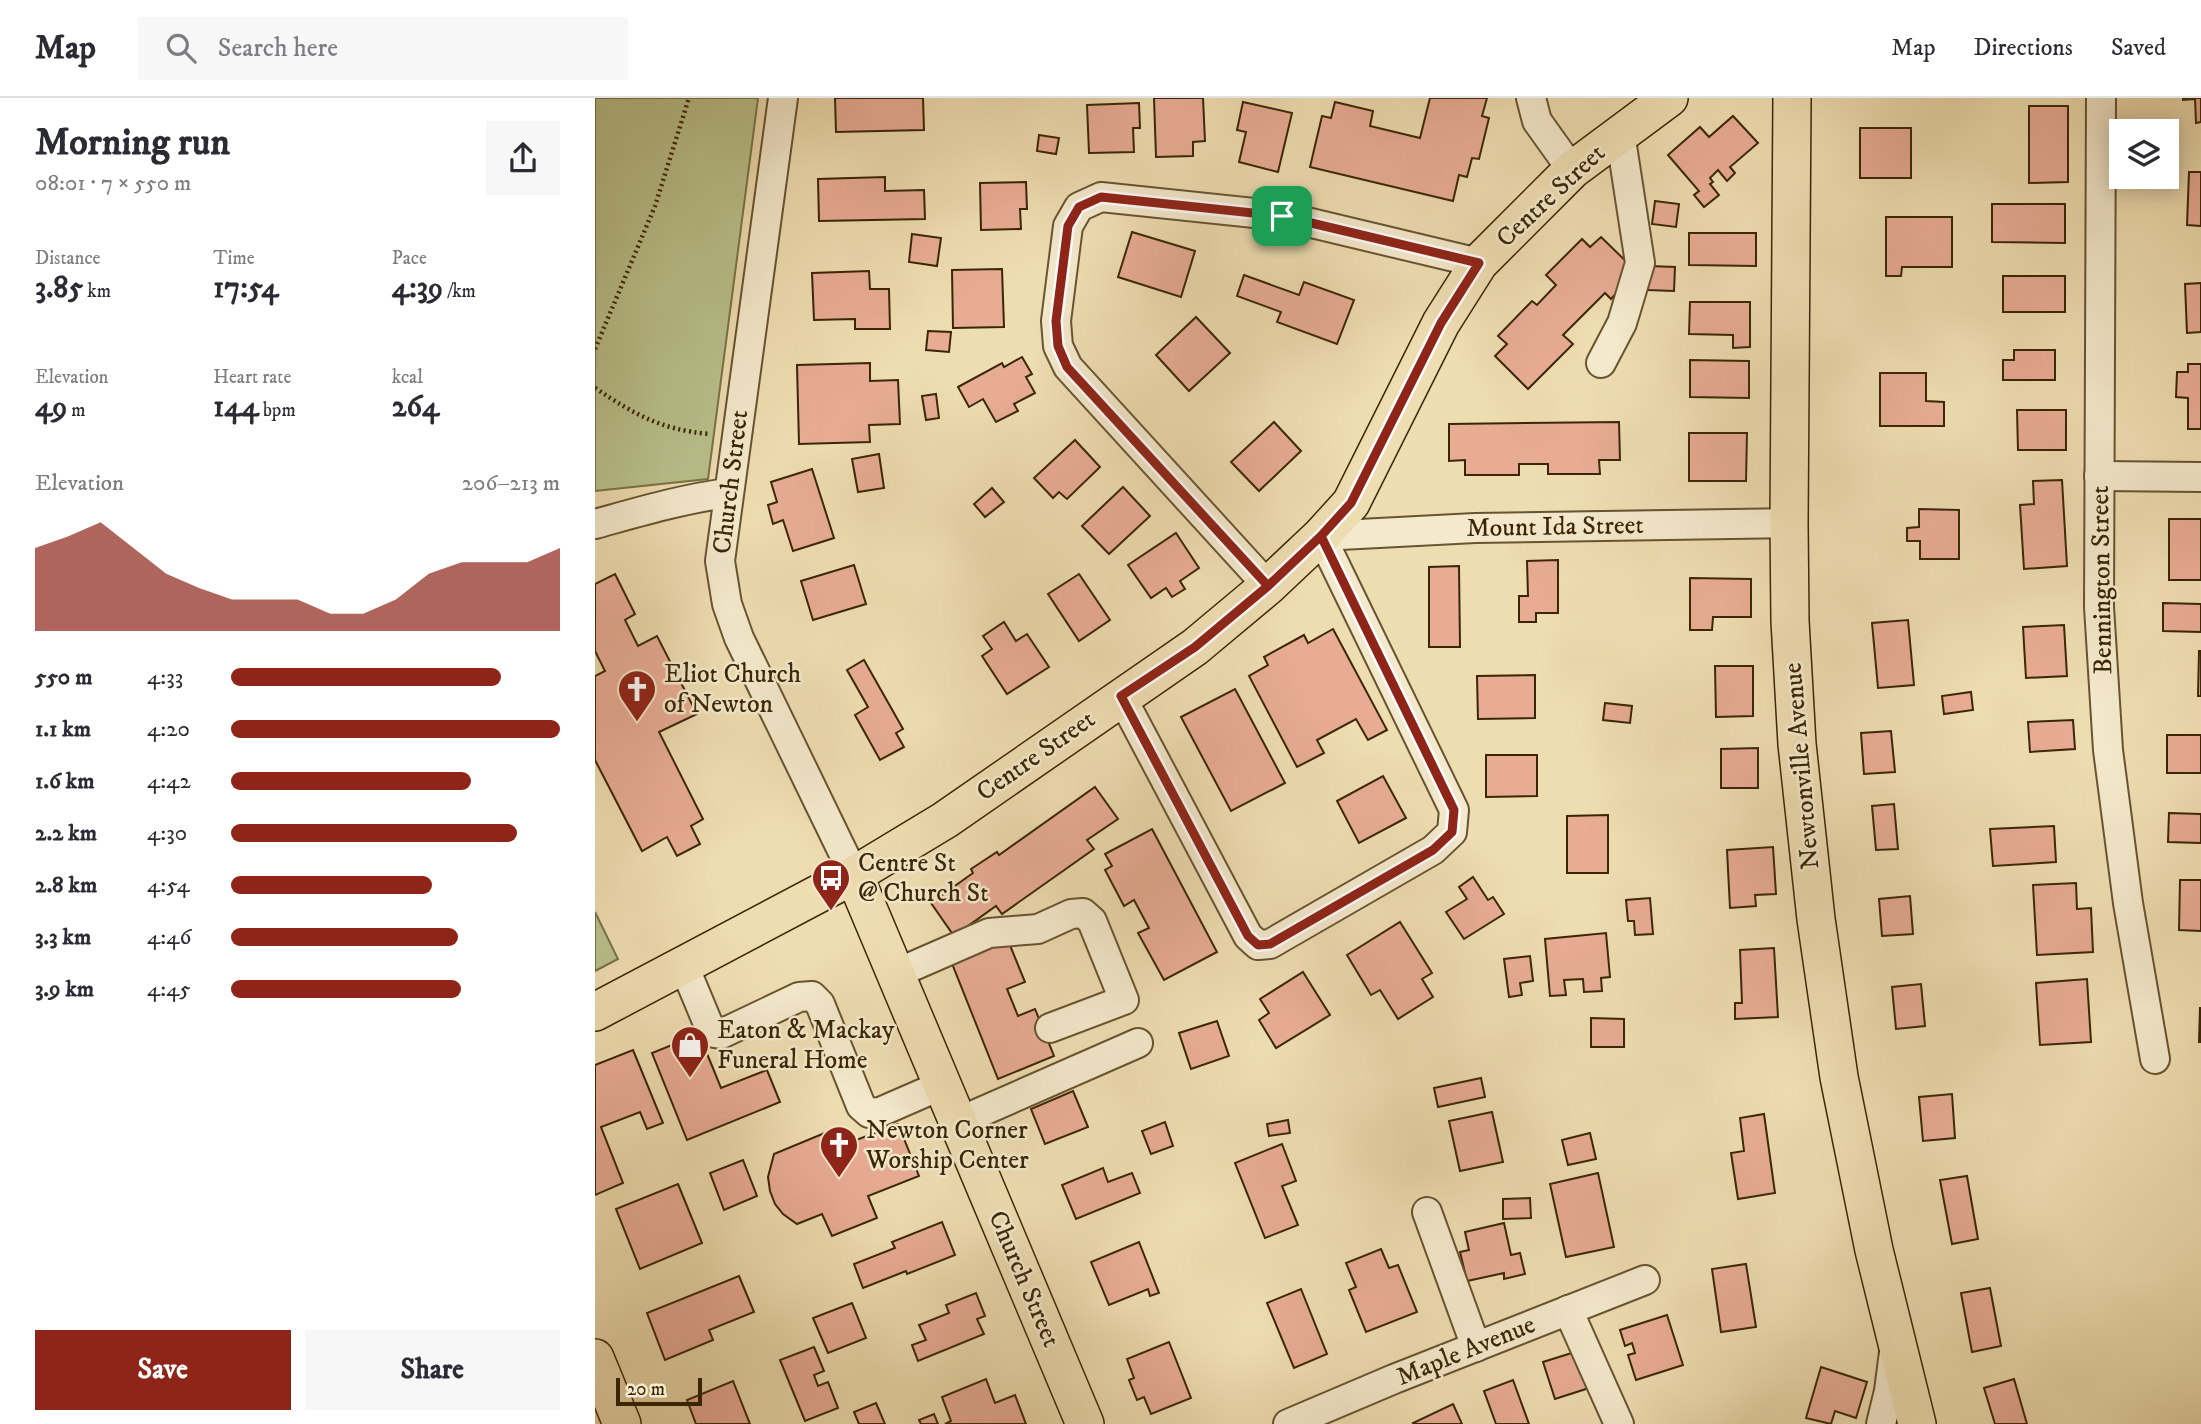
<!DOCTYPE html>
<html lang="en">
<head>
<meta charset="utf-8">
<style>
  :root { --surface:#fff; --page:#f7f7f7; --text:#2b2b33; --muted:#7c7c81; --line:#e1e1e2; --accent:#8f2418 }
  body { margin:0; font-family:"IM FELL DW Pica",serif; background:var(--page); color:var(--text); height:100vh; display:flex; flex-direction:column; font-size:26px; white-space:nowrap }
  * { box-sizing:border-box; margin:0 }
  p { font-size:23px; color:var(--muted) }
  .icon { flex:none; width:38px; height:38px; fill:none; stroke:currentColor; stroke-width:2; stroke-linecap:round; stroke-linejoin:round }
  .map { position:relative; flex:1; overflow:hidden }
  .side { display:flex; flex-direction:column; background:var(--surface); width:595px }
  .side>* { flex:none }
  .buttons { position:absolute; left:1514px; top:21px; display:grid; gap:14px }
  .buttons a { display:grid; place-items:center; width:70px; height:70px; border-radius:0px; background:var(--surface); box-shadow:0 4px 18px #0003; font-size:35px }
  .scale { position:absolute; left:21px; bottom:18px; width:86px; box-sizing:border-box; padding-left:7px; border:4px solid #3a2605; border-top:0; font-size:19px; line-height:24px; white-space:nowrap; color:#3a2605; -webkit-text-stroke:5px #f4e9cc; paint-order:stroke }
  .pin { position:absolute; display:grid; place-items:center; width:60px; height:60px; color:#fff; margin:-30px; border-radius:14px; box-shadow:0 4px 10px #0006 }
  .round { display:grid; place-items:center; flex:none; width:74px; height:74px; border-radius:0px; background:var(--page) }
  .overview { display:flex; align-items:center; justify-content:space-between; height:119px; padding:0 35px }
  h1 { font-size:38px; font-weight:700; line-height:52px }
  .metrics { display:grid; grid-template-columns:repeat(3,1fr); gap:10px; height:119px; padding:7px 35px }
  .metrics div { display:grid; align-content:center }
  .metrics b { font-size:30px; font-weight:700 }
  .metrics small { font-size:19px; font-weight:400 }
  .metrics p { font-size:19px }
  .chart { height:196px; padding:14px 35px }
  .chart p { display:flex; justify-content:space-between }
  .chart svg { width:100%; height:126px; margin-top:7px; fill:var(--accent); opacity:.7 }
  .primary-button { display:flex; gap:14px; margin-top:auto; padding:14px 35px }
  .primary-button a { flex:1; height:80px; border-radius:0px; background:var(--accent); color:#fff; font-size:28px; font-weight:700; line-height:80px; text-align:center }
  .primary-button a+a { background:var(--page); color:var(--text) }
  ul { padding:0 35px; list-style:none; font-size:23px }
  li { display:grid; grid-template-columns:112px 84px 1fr; align-items:center; height:52px }
  li i { height:18px; border-radius:9px; background:var(--accent) }
  header { display:flex; align-items:center; gap:42px; box-sizing:border-box; height:98px; padding:0 35px; background:var(--surface); border-bottom:2px solid var(--line) }
  header strong { font-size:33px }
  nav { display:flex; gap:38px; margin-inline-start:auto; font-size:24px }
  .search { width:490px; height:63px; background:var(--page); display:flex; align-items:center; gap:18px; box-sizing:border-box; padding:0 24px; border-radius:0px; color:var(--muted); font-size:26px }
  main { display:flex; flex:1; min-height:0 }
  .map>svg:first-child { display:block }
  .green { fill:#b9c18c; stroke:#7a7448; stroke-width:2 }
  .building { fill:#e8ac95; stroke:#3a2605; stroke-width:2 }
  .lines { fill:none; stroke-linecap:round; stroke-linejoin:round }
  .minor-casing { stroke:#675430; stroke-width:32 }
  .major-casing { stroke:#3a2605; stroke-width:40 }
  .path { stroke:#3a2605; stroke-width:4.5; stroke-dasharray:2 3.5; stroke-linecap:butt }
  .minor { stroke:#f4e9cc; stroke-width:28 }
  .major { stroke:#eeddb1; stroke-width:37 }
  .route-casing { stroke:#fff; stroke-width:14 }
  .route { stroke:#8f2418; stroke-width:9 }
  .labels { text-anchor:middle; dominant-baseline:central; stroke-width:5; stroke-linejoin:round; paint-order:stroke }
  .street-label { font-size:26px; fill:#3a2605; stroke:#f4e9cc }
  .poi-label { font-size:26px; fill:#3a2605; stroke:#f4e9cc; text-anchor:start }
</style>
</head>
<body>
<header>
<strong>Map</strong>
<div class="search"><svg class="icon" aria-label="search" viewBox="0 0 24 24"><circle cx="10" cy="10" r="6"/><path d="M15 15l6 6"/></svg>Search here</div>
<nav><a>Map</a><a>Directions</a><a>Saved</a></nav>
</header>
<main>
<section class="side">
<div class="overview"><div><h1>Morning run</h1><p>08:01 · 7 × 550 m</p></div><a class="round"><svg class="icon" aria-label="share" viewBox="0 0 24 24"><path d="M12 15V3M7 8l5-5 5 5M5 13v7h14v-7"/></svg></a></div>
<div class="metrics">
<div><p>Distance</p><b>3.85<small> km</small></b></div>
<div><p>Time</p><b>17:54</b></div>
<div><p>Pace</p><b>4:39<small> /km</small></b></div>
</div>
<div class="metrics">
<div><p>Elevation</p><b>49<small> m</small></b></div>
<div><p>Heart rate</p><b>144<small> bpm</small></b></div>
<div><p>kcal</p><b>264</b></div>
</div>
<div class="chart"><p><span>Elevation</span>206–213 m</p>
<svg viewBox="0 0 160 44" preserveAspectRatio="none"><path d="M0 44V15L10 11L20 6L30 15L40 24L50 29L60 33L70 33L80 33L90 38L100 38L110 33L120 24L130 20L140 20L150 20L160 15V44z"/></svg>
</div>
<ul>
<li><b>550 m</b>4:33<i style="width:82%"></i></li>
<li><b>1.1 km</b>4:20<i style="width:100%"></i></li>
<li><b>1.6 km</b>4:42<i style="width:73%"></i></li>
<li><b>2.2 km</b>4:30<i style="width:87%"></i></li>
<li><b>2.8 km</b>4:54<i style="width:61%"></i></li>
<li><b>3.3 km</b>4:46<i style="width:69%"></i></li>
<li><b>3.9 km</b>4:45<i style="width:70%"></i></li>
</ul>
<div class="primary-button"><a>Save</a><a>Share</a></div>
</section>
<div class="map">
<svg width="1606" height="1326" viewBox="0 0 1606 1326">
  <rect width="100%" height="100%" fill="#eeddb1"/>
  <filter id="stains"><feTurbulence type="fractalNoise" baseFrequency=".00286" numOctaves="4"/><feColorMatrix values="0 0 0 0 .2 0 0 0 0 .09 0 0 0 0 .02 0 0 0 .5 -.17"/></filter>
  <radialGradient id="worn" r=".72"><stop offset=".6" stop-color="#630" stop-opacity="0"/><stop offset="1" stop-color="#630" stop-opacity=".3"/></radialGradient>
  <g class="green">
    <polygon points="0,0 163,0 113,381 0,393"/>
    <polygon points="0,814 23,861 0,873"/>
  </g>
  <g class="building">
    <polygon points="240,0 328,0 329,32 241,34"/>
    <polygon points="559,0 608,0 610,43 598,44 598,58 561,59"/>
    <polygon points="835,0 892,0 887,18 894,20 884,61 877,60 872,79 864,77 858,103 715,69 727,18 736,20 740,4 778,13 775,28 825,40"/>
    <polygon points="1588,0 1606,0 1606,24 1601,25 1600,1 1588,2"/>
    <polygon points="648,4 697,15 683,74 644,64 651,34 642,32"/>
    <polygon points="544,5 545,30 538,30 539,54 494,55 492,7"/>
    <polygon points="1434,8 1473,8 1473,84 1434,85"/>
    <polygon points="1138,18 1163,45 1135,69 1140,75 1132,83 1123,72 1115,80 1118,84 1115,86 1124,97 1109,109 1099,97 1104,93 1073,57 1105,29 1114,39"/>
    <rect x="1265" y="30" width="51" height="50"/>
    <polygon points="444,37 464,40 461,56 442,53"/>
    <polygon points="1594,74 1606,74 1606,128 1592,127"/>
    <polygon points="290,79 290,93 329,92 330,121 224,123 223,81"/>
    <polygon points="431,84 432,111 425,111 426,131 386,132 385,85"/>
    <polygon points="1060,103 1084,106 1081,129 1057,126"/>
    <polygon points="1397,106 1470,106 1470,145 1397,144"/>
    <polygon points="1291,119 1357,119 1357,169 1307,169 1306,178 1291,178"/>
    <polygon points="537,134 600,153 586,199 523,179"/>
    <polygon points="1094,135 1161,135 1161,168 1094,167"/>
    <polygon points="317,136 346,140 342,168 314,164"/>
    <polygon points="1006,139 1041,173 1016,201 1010,195 968,237 978,246 933,291 900,258 912,246 903,238 937,203 942,207 961,187 951,177 987,141 995,149"/>
    <polygon points="1054,168 1080,169 1079,193 1053,192"/>
    <polygon points="407,171 409,229 358,230 357,172"/>
    <polygon points="274,173 275,191 294,191 295,231 260,231 260,221 219,222 217,175"/>
    <polygon points="649,177 704,197 709,184 759,202 742,246 682,224 686,214 642,198"/>
    <rect x="1408" y="178" width="62" height="36"/>
    <polygon points="1606,185 1606,234 1592,235 1590,186"/>
    <polygon points="1095,204 1155,204 1155,249 1138,250 1138,237 1094,236"/>
    <polygon points="601,219 635,255 594,293 561,257"/>
    <polygon points="333,233 356,234 354,254 331,252"/>
    <polygon points="1419,252 1460,252 1460,282 1408,282 1408,262 1419,262"/>
    <polygon points="427,259 437,276 431,279 440,295 419,306 423,313 401,324 388,301 374,309 363,289 407,265 409,269"/>
    <polygon points="1095,262 1154,263 1154,300 1095,299"/>
    <polygon points="275,265 275,283 303,282 305,326 274,327 275,344 204,346 202,267"/>
    <polygon points="1593,266 1606,266 1606,331 1593,331 1593,300 1581,299 1582,274 1593,274"/>
    <polygon points="1285,275 1331,275 1331,303 1349,304 1349,328 1285,328"/>
    <polygon points="341,296 344,320 331,322 327,298"/>
    <polygon points="1422,312 1471,312 1471,352 1423,352"/>
    <polygon points="679,324 706,353 664,393 636,364"/>
    <polygon points="1024,324 1025,362 1004,362 1005,376 953,376 953,366 924,366 924,377 870,377 870,362 854,363 854,326"/>
    <polygon points="1094,335 1152,335 1151,383 1094,383"/>
    <polygon points="480,342 505,369 472,401 464,394 458,400 439,380"/>
    <polygon points="284,356 289,390 263,394 257,361"/>
    <polygon points="217,371 239,440 198,453 188,422 178,426 173,407 182,404 176,384"/>
    <polygon points="1467,382 1472,468 1429,471 1425,407 1439,406 1438,383"/>
    <polygon points="528,389 555,418 514,456 487,428"/>
    <polygon points="397,390 409,404 390,419 379,406"/>
    <polygon points="1324,411 1364,412 1364,461 1325,461 1325,443 1312,443 1312,430 1324,429"/>
    <rect x="1574" y="421" width="32" height="61"/>
    <polygon points="581,435 604,470 585,483 590,491 577,499 571,490 556,500 533,467"/>
    <polygon points="963,462 963,515 941,515 941,524 924,524 924,498 933,498 932,463"/>
    <polygon points="259,467 271,506 218,522 206,483"/>
    <polygon points="864,468 865,549 834,549 834,469"/>
    <polygon points="20,476 40,516 30,522 43,548 62,538 102,616 64,634 108,721 96,728 105,746 82,758 72,739 47,753 0,662 0,578 10,573 0,553 0,486"/>
    <polygon points="484,476 515,522 484,543 453,496"/>
    <polygon points="1095,480 1156,481 1156,519 1118,519 1117,532 1095,532"/>
    <polygon points="1568,505 1606,506 1606,534 1568,533"/>
    <polygon points="1313,522 1319,587 1283,590 1277,525"/>
    <polygon points="409,524 421,543 432,536 454,569 412,596 387,558 397,551 388,538"/>
    <polygon points="1469,527 1472,578 1431,580 1428,529"/>
    <polygon points="738,531 792,632 773,642 761,621 722,642 729,655 702,669 654,578 673,567 669,559 709,537 713,545"/>
    <polygon points="1604,553 1606,553 1606,598 1603,598"/>
    <polygon points="269,562 308,631 301,635 309,649 285,662 260,617 273,609 252,572"/>
    <polygon points="1120,568 1158,568 1158,618 1121,619"/>
    <polygon points="940,577 940,620 883,621 882,578"/>
    <polygon points="640,591 690,685 636,713 586,619"/>
    <polygon points="1376,594 1378,612 1349,616 1347,598"/>
    <polygon points="1010,605 1037,608 1035,625 1008,622"/>
    <polygon points="1478,622 1480,651 1435,654 1433,624"/>
    <polygon points="1296,633 1300,674 1269,676 1266,635"/>
    <rect x="1572" y="637" width="34" height="38"/>
    <polygon points="1163,650 1163,690 1126,690 1126,651"/>
    <polygon points="891,657 942,657 942,698 891,699"/>
    <polygon points="788,678 811,720 764,745 742,703"/>
    <polygon points="500,689 523,721 492,742 499,751 407,816 401,808 359,838 336,805 378,775 376,771 402,754 404,757"/>
    <polygon points="1299,706 1303,751 1281,752 1277,708"/>
    <polygon points="1574,715 1606,716 1606,745 1573,744"/>
    <polygon points="1013,717 1013,775 972,775 972,718"/>
    <polygon points="1459,728 1461,764 1398,768 1395,731"/>
    <polygon points="557,731 622,854 569,882 543,835 554,830 539,802 529,808 510,772 517,768 510,756"/>
    <polygon points="1178,749 1181,796 1160,797 1161,808 1135,810 1132,752"/>
    <polygon points="878,779 893,802 898,799 909,816 869,841 851,814 872,801 864,789"/>
    <polygon points="1585,782 1606,782 1606,833 1584,832"/>
    <polygon points="1481,785 1482,811 1496,810 1498,854 1442,857 1438,787"/>
    <polygon points="1315,798 1318,836 1287,838 1284,801"/>
    <polygon points="1055,800 1058,836 1040,837 1039,823 1033,823 1031,802"/>
    <polygon points="805,824 837,875 827,881 838,899 803,921 785,892 776,897 752,857"/>
    <polygon points="1011,835 1015,879 1006,880 1007,893 989,894 988,881 969,882 971,897 955,898 950,841"/>
    <polygon points="412,840 430,884 412,891 423,918 440,911 459,958 403,981 356,863"/>
    <polygon points="1179,850 1183,919 1140,921 1140,905 1147,905 1145,852"/>
    <polygon points="935,858 938,883 925,885 927,897 914,899 909,861"/>
    <polygon points="708,874 735,917 681,950 664,922 674,915 665,901"/>
    <polygon points="1492,881 1496,944 1445,947 1441,885"/>
    <polygon points="1326,886 1330,928 1301,931 1297,889"/>
    <polygon points="1605,910 1606,910 1606,944 1604,944"/>
    <polygon points="996,920 1029,921 1029,949 996,949"/>
    <polygon points="622,923 634,958 596,971 584,935"/>
    <polygon points="104,936 126,990 172,972 185,1004 92,1042 57,955"/>
    <polygon points="38,952 68,1025 52,1031 45,1014 6,1029 28,1085 0,1097 0,967"/>
    <polygon points="886,980 890,999 843,1009 839,990"/>
    <polygon points="478,993 493,1029 450,1046 436,1011"/>
    <polygon points="1357,996 1360,1040 1328,1043 1324,999"/>
    <polygon points="897,1014 908,1064 865,1073 854,1023"/>
    <polygon points="1169,1016 1180,1095 1143,1101 1136,1055 1149,1053 1145,1020"/>
    <polygon points="693,1022 695,1035 674,1038 672,1026"/>
    <polygon points="570,1024 578,1048 556,1056 547,1033"/>
    <polygon points="303,1026 324,1078 273,1098 282,1120 237,1138 227,1116 202,1126 188,1116 180,1106 175,1093 173,1079 179,1056 244,1029 251,1046"/>
    <polygon points="995,1035 1001,1061 973,1067 967,1042"/>
    <polygon points="687,1046 701,1083 687,1088 703,1127 670,1140 640,1065"/>
    <polygon points="148,1062 162,1098 129,1112 115,1075"/>
    <polygon points="508,1070 513,1084 537,1075 545,1095 481,1121 467,1087"/>
    <polygon points="1003,1075 1019,1149 971,1159 955,1086"/>
    <polygon points="1372,1078 1383,1141 1357,1146 1345,1082"/>
    <polygon points="83,1086 107,1145 45,1171 21,1111"/>
    <polygon points="935,1100 936,1120 908,1121 908,1101"/>
    <polygon points="347,1124 360,1157 312,1176 311,1173 268,1190 259,1166 300,1150 297,1144"/>
    <polygon points="909,1125 916,1157 925,1155 930,1176 909,1181 909,1175 872,1183 865,1154 874,1152 870,1134"/>
    <polygon points="544,1144 564,1195 555,1198 553,1191 514,1207 496,1164"/>
    <polygon points="786,1151 794,1170 803,1167 822,1214 771,1234 754,1192 761,1189 751,1165"/>
    <polygon points="1151,1166 1161,1229 1126,1234 1117,1171"/>
    <polygon points="144,1178 159,1214 114,1232 118,1242 70,1262 52,1215"/>
    <polygon points="1395,1190 1406,1248 1377,1254 1366,1195"/>
    <polygon points="706,1191 732,1256 699,1270 672,1205"/>
    <polygon points="381,1195 390,1218 382,1221 389,1236 323,1263 317,1247 331,1242 324,1227 354,1215 351,1207"/>
    <polygon points="257,1205 271,1240 233,1255 218,1220"/>
    <polygon points="1072,1217 1088,1267 1041,1282 1033,1257 1040,1255 1037,1245 1030,1248 1025,1232"/>
    <polygon points="574,1244 596,1300 556,1316 549,1299 542,1302 534,1282 539,1280 532,1261"/>
    <polygon points="219,1249 229,1273 219,1277 223,1288 233,1284 243,1310 210,1323 185,1262"/>
    <polygon points="983,1253 994,1290 960,1301 948,1264"/>
    <polygon points="1226,1269 1272,1284 1261,1320 1240,1313 1236,1326 1211,1320"/>
    <polygon points="391,1281 400,1305 420,1297 431,1326 350,1326 356,1323 347,1299"/>
    <polygon points="1419,1281 1432,1326 1400,1326 1389,1290"/>
    <polygon points="918,1282 934,1326 901,1326 889,1293"/>
    <polygon points="138,1283 155,1326 101,1326 92,1302"/>
    <polygon points="281,1305 290,1326 264,1326 259,1314"/>
    <polygon points="858,1306 867,1326 819,1326 818,1325"/>
    <polygon points="339,1316 343,1326 326,1326 324,1322"/>
  </g>
  <g class="lines">
    <defs>
      <g id="minor">
        <polyline points="188,0 125,463 132,506 144,540 259,777"/>
        <polyline points="936,0 942,23 977,72"/>
        <polyline points="1506,0 1504,509 1513,652 1533,805 1560,961"/>
        <polyline points="1006,265 1027,225 1045,165 1025,35"/>
        <polyline points="1504,378 1606,379"/>
        <path d="M 0,426 C 44,414 87,401 133,395"/>
        <polyline points="673,488 473,269 463,248 461,223 473,128 484,109 506,99 687,118 884,165"/>
        <polyline points="526,598 653,838 663,847 675,846 838,752 857,734 859,712 726,438 880,430 1194,425"/>
        <polyline points="89,868 114,928 119,935 126,936 204,899 217,898 225,906 266,1008 274,1015 285,1014 347,987"/>
        <polyline points="300,876 394,835 443,831 476,816 488,815 497,823 529,902 455,930"/>
        <polyline points="363,1024 543,945"/>
        <polyline points="832,1114 881,1249"/>
        <polyline points="973,1212 1024,1326"/>
        <polyline points="693,1326 799,1281 1050,1182"/>
        <polyline points="1286,1326 1294,1293 1299,1254"/>
      </g>
      <g id="major">
        <polyline points="1197,0 1194,425 1195,523 1202,646 1221,821 1244,979 1279,1152 1322,1326"/>
        <polyline points="259,777 490,1326"/>
        <polyline points="0,914 259,777 350,722 600,549 673,488 726,438 756,405 846,225 884,165 977,72 1074,0"/>
        <polyline points="0,1260 27,1326"/>
      </g>
    </defs>
    <use href="#minor" class="minor-casing"/>
    <use href="#major" class="major-casing"/>
    <g class="path">
      <polyline points="0,251 60,108 94,0"/>
      <path d="M 0,290 C 41,317 64,331 114,336"/>
    </g>
    <use href="#minor" class="minor"/>
    <use href="#major" class="major"/>
  </g>
  <g class="lines">
    <defs>
      <polyline id="route" points="687,118 884,165 846,225 756,405 726,438 673,488 600,549 526,598 653,838 663,847 675,846 838,752 857,734 859,712 726,438 673,488 472,269 463,248 461,223 473,128 484,109 506,99 687,118"/>
    </defs>
    <use href="#route" class="route-casing"/>
    <use href="#route" class="route"/>
  </g>
  <defs>
    <symbol id="church-pin" viewBox="-11 -11 22 30"><path d="M0 17L-7.5 6A9.5 9.5 0 1 1 7.5 6Z" fill="#8f2418" stroke="#f4e9cc"/><path d="M-1.2-6h2.4v3.5h3.3v2.4h-3.3V6h-2.4V-.1h-3.3v-2.4h3.3Z" fill="#fff"/></symbol>
    <symbol id="bus-pin" viewBox="-11 -11 22 30"><path d="M0 17L-7.5 6A9.5 9.5 0 1 1 7.5 6Z" fill="#8f2418" stroke="#f4e9cc"/><path d="M-5-6H5V4H4V6H2V4H-2V6H-4V4H-5ZM-3.5-4V0h7V-4ZM-3.5 1.2v1.5H-2V1.2ZM2 1.2v1.5H3.5V1.2Z" fill="#fff"/></symbol>
    <symbol id="shop-pin" viewBox="-11 -11 22 30"><path d="M0 17L-7.5 6A9.5 9.5 0 1 1 7.5 6Z" fill="#8f2418" stroke="#f4e9cc"/><path d="M-5-2.5h2.3a2.7 3.5 0 0 1 5.4 0H5L5.5 6h-11ZM-1.5-2.5h3a1.5 2.3 0 0 0-3 0Z" fill="#fff"/></symbol>
  </defs>
  <g fill-rule="evenodd">
    <use href="#church-pin" x="20" y="569" width="44" height="60"/>
    <use href="#bus-pin" x="214" y="758" width="44" height="60"/>
    <use href="#shop-pin" x="73" y="925" width="44" height="60"/>
    <use href="#church-pin" x="222" y="1025" width="44" height="60"/>
  </g>
  <g class="labels">
    <g class="street-label">
      <text transform="translate(956 98) rotate(-43)">Centre Street</text>
      <text transform="translate(136 384) rotate(-83)">Church Street</text>
      <text transform="translate(960 429) rotate(-1)">Mount Ida Street</text>
      <text transform="translate(1507 482) rotate(-91)">Bennington Street</text>
      <text transform="translate(441 658) rotate(-35)">Centre Street</text>
      <text transform="translate(1207 668) rotate(-95)">Newtonville Avenue</text>
      <text transform="translate(429 1181) rotate(67)">Church Street</text>
      <text transform="translate(871 1253) rotate(-22)">Maple Avenue</text>
    </g>
    <g class="poi-label">
      <text x="69" y="576">Eliot Church<tspan x="69" dy="30">of Newton</tspan></text>
      <text x="263" y="765">Centre St<tspan x="263" dy="30">@ Church St</tspan></text>
      <text x="122" y="932">Eaton &amp; Mackay<tspan x="122" dy="30">Funeral Home</tspan></text>
      <text x="271" y="1032">Newton Corner<tspan x="271" dy="30">Worship Center</tspan></text>
    </g>
  </g>
  <rect width="100%" height="100%" filter="url(#stains)"/>
  <rect width="100%" height="100%" fill="url(#worn)"/>
</svg>
<div class="buttons">
<a><svg class="icon" aria-label="layers" viewBox="0 0 24 24"><path d="M12 4l9 5-9 5-9-5zM3 14l9 5 9-5"/></svg></a>
</div>
<div class="scale">20 m</div>
<div class="pin" style="left:687px;top:118px;background:#1e9e55"><svg class="icon" aria-label="arrive" viewBox="0 0 24 24"><path d="M6 21V4h12l-3 4 3 4H6"/></svg></div>
</div>
</main>
</body>
</html>
